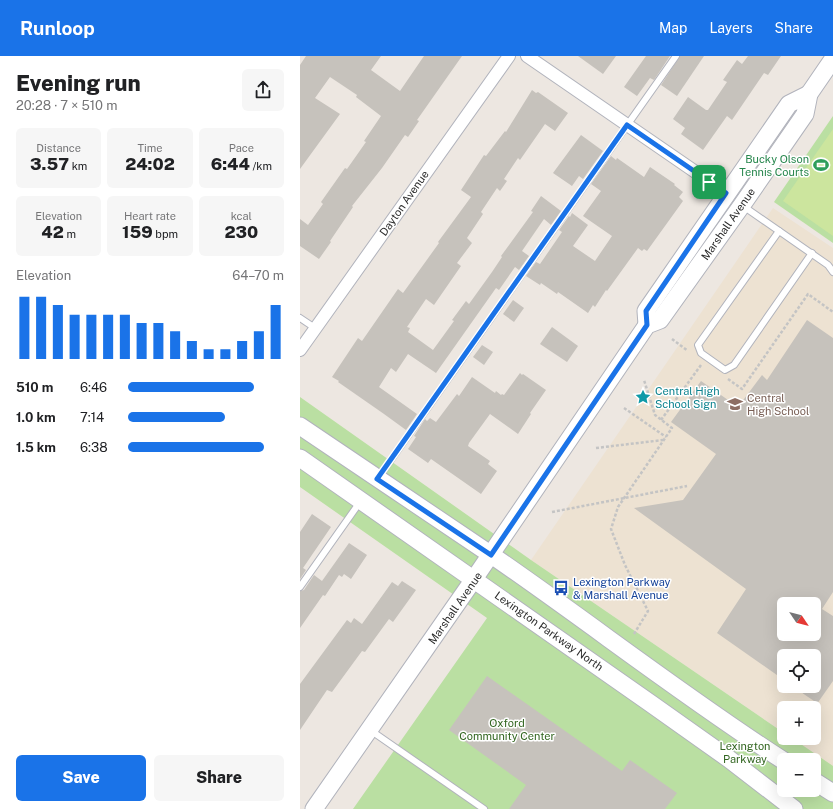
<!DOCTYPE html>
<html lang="en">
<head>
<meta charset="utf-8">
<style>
  :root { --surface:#fff; --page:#f6f6f6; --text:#202124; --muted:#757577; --accent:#1a73e8 }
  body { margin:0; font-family:"Public Sans",sans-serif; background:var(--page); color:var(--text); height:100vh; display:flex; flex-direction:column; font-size:15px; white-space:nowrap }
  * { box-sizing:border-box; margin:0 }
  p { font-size:13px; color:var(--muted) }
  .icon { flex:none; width:22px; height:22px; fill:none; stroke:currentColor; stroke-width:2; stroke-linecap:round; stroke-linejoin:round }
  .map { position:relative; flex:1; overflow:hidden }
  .side { display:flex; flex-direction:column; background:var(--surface); width:300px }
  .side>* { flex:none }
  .needle { width:26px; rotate:125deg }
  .buttons { position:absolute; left:477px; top:541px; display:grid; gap:8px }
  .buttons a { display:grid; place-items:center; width:44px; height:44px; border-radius:6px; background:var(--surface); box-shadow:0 4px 16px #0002; font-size:20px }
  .pin { position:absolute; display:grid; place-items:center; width:34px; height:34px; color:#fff; margin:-17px; border-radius:8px; box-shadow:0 2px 6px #0006 }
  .round { display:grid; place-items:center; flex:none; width:42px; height:42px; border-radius:6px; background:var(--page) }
  .head { display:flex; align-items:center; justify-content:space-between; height:68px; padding:0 16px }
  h1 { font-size:22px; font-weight:800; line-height:30px }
  .metrics { display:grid; grid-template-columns:repeat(3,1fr); gap:6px; height:68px; padding:4px 16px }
  .metrics div { display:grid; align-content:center; border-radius:6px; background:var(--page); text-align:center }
  .metrics b { font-size:17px; font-weight:800 }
  .metrics small { font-size:11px; font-weight:400 }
  .metrics p { font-size:11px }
  .chart { height:112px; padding:8px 16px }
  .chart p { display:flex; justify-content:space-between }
  .chart svg { width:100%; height:72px; margin-top:4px; stroke:var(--accent); stroke-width:6 }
  .primary-button { display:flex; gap:8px; margin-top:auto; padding:8px 16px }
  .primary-button a { flex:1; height:46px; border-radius:6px; background:var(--accent); color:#fff; font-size:16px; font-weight:800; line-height:46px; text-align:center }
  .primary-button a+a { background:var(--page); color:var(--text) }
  ul { padding:0 16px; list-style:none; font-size:13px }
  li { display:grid; grid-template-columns:64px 48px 1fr; align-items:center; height:30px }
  li i { height:10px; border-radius:5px; background:var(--accent) }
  header { display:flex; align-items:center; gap:24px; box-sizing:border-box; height:56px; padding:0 20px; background:var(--accent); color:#fff }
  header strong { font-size:19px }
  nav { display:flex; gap:22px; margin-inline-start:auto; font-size:14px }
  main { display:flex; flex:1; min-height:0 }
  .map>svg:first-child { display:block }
  .education { fill:#ede2d2; fill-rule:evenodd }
  .green { fill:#badfa2; fill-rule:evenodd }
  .pitch { fill:#cce59e }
  .building { fill:#c6c2bc; fill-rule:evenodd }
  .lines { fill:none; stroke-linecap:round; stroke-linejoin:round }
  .lane-casing { stroke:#b1b3bc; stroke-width:8 }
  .street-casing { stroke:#b1b3bc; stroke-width:14 }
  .secondary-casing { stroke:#b1b3bc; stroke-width:19 }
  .path { stroke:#c4c4c4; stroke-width:2.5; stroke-dasharray:3 2; stroke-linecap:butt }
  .lane { stroke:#fff; stroke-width:6 }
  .street { stroke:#fff; stroke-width:12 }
  .secondary { stroke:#fff; stroke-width:17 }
  .route-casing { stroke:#fff; stroke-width:8 }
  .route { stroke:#1a73e8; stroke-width:5 }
  .labels { text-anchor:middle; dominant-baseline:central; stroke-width:3; stroke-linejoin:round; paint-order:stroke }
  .leisure-label { font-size:11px; fill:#27864d; stroke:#fff; text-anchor:end }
  .street-label { font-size:11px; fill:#2d2d2d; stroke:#fff }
  .culture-label { font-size:11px; fill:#0d838f; stroke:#fff; text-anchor:start }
  .education-label { font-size:11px; fill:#785e54; stroke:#fff; text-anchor:start }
  .transit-label { font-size:11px; fill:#164399; stroke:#fff; text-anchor:start }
  .park-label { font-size:11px; fill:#336621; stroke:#fff }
</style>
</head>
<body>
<header>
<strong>Runloop</strong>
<nav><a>Map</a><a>Layers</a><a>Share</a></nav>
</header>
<main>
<section class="side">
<div class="head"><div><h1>Evening run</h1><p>20:28 · 7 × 510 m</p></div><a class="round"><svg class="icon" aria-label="share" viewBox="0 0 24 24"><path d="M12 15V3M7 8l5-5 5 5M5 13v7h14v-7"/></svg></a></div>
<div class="metrics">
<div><p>Distance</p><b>3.57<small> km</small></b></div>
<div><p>Time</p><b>24:02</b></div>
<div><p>Pace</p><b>6:44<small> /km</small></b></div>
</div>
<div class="metrics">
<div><p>Elevation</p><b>42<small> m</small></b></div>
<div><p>Heart rate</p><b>159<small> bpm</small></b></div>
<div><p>kcal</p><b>230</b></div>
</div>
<div class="chart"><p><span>Elevation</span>64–70 m</p>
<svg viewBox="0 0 160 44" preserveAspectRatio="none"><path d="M5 44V6M15 44V6M25 44V11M35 44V17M45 44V17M55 44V17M65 44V17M75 44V22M85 44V22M95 44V27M105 44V33M115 44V38M125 44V38M135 44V33M145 44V27M155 44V11"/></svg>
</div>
<ul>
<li><b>510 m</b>6:46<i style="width:81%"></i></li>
<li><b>1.0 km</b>7:14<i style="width:62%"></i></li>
<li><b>1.5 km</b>6:38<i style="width:87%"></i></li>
</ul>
<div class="primary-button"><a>Save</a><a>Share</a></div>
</section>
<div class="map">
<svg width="533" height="753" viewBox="0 0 533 753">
  <rect width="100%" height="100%" fill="#ede7e1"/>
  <path class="education" d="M 473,152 L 533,192 L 533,711 L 491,682 L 514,682 L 514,652 L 484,652 L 484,677 L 231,504 ZM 484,548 L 514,548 L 514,578 L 484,578 ZM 484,600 L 514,600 L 514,630 L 484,630 Z"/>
  <g class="green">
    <polygon points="533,60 533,187 474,146"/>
    <path d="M 0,341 L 231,504 L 484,677 L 484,682 L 492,682 L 533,710 L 533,753 L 53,753 L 187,562 L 0,431 ZM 484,704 L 514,704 L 514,734 L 484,734 Z"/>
  </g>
  <polygon class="pitch" points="533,73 533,180 483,145"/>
  <g class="building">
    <polygon points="6,0 81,0 71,14 100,35 124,0 162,0 117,64 119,65 108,81 105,79 82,112 52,150 53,151 30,185 31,186 19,203 0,190 0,163 8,169 23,148 21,146 45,112 47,113 66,86 64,85 81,60 56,41 57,39 30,21 15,42 40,58 0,113 0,9"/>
    <polygon points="278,0 316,0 303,18"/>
    <polygon points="346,0 370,0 354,24 350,22 337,40 324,31"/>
    <polygon points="380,0 404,0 377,40 361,29"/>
    <polygon points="448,0 481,0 468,19 464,17 432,64 427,60 403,94 381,78 385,72 373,63 388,41 406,54 408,54 427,26 423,24 437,4 442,8"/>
    <polygon points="232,34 236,37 238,36 268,57 255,75 245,68 220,104 218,102 204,123 207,125 200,135 197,132 181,156 183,158 167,182 172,187 157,207 161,210 134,249 126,243 107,271 110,272 108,276 133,294 154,265 152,264 166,245 169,248 192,216 202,201 201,200 233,156 231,155 241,140 261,155 251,169 244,163 222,195 229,200 219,214 215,211 199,234 196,232 136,317 108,298 96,316 91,312 79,331 117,358 106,374 84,358 38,326 39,325 32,321 58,282 62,285 98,233 103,237 139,187 138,186 171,141 161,134 184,99 186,100 205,75 206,76"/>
    <polygon points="281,79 303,95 283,123 279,120 272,130 253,117"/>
    <polygon points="311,100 316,104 317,102 344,121 350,111 375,128 374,129 383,136 379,141 383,145 347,195 344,193 342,195 338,192 307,235 306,234 295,251 293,249 288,257 258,236 257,238 241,227 240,229 226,220 236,206 240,208 262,176 259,174 269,160 270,161 272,157 288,169 273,190 295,205 312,180 283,160 301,135 291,128"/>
    <polygon points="213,244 224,252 214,266 203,258"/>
    <path d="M 507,264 L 533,282 L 533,536 L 522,553 L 533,560 L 533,625 L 514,652 L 514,645 L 492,630 L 514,630 L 514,600 L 484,600 L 484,624 L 417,577 L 446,533 L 334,452 L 383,444 L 416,398 L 371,366 L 401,325 L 438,351 L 462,319 L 467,324 ZM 484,548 L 514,548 L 514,578 L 484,578 Z"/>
    <polygon points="252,271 278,290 267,306 240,288"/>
    <polygon points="182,289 193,296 184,309 173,301"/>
    <polygon points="220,317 222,319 223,318 246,334 230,357 231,358 218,378 190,358 169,387 168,390 190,405 188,408 197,415 181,438 131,403 128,407 108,393 116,381 114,380 125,363 127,365 130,362 136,366 157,338 159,340 172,321 195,337 196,335 201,339 202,338 204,339"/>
    <polygon points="12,458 31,471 3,512 6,514 0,523 0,476"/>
    <polygon points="49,487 67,499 51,523 44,518 42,521 39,519 25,540 23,539 0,572 0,535 4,534 14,519 22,525"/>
    <polygon points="102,525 116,534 93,566 89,563 65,596 62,595 32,636 27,634 0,674 0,628 47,564 51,567 54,562 62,568 92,526 98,530"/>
    <polygon points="187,620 322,715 330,704 377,737 365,753 209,753 226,729 149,674"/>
  </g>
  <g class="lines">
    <defs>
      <g id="lane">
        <polyline points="443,150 528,209 533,216"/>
        <polyline points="479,175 398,289 401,297 425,314 434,309 512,197"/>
        <polyline points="0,262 15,272"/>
        <polyline points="78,422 376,0"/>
        <polyline points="0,531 60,446"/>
        <polyline points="70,674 184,753"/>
      </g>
      <g id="street">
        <polyline points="227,0 426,137"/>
        <polyline points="0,294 209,0"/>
      </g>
      <g id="secondary">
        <polyline points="347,269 346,255 489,48 509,38"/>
        <path d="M 0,370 C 63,413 127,455 190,498 C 289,566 383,640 484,705"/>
        <polyline points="0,402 350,647 429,703 494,753"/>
        <polyline points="514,725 533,737"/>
        <polyline points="14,753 174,523 347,269 360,264 442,149 505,58 509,38 533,3"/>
      </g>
    </defs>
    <use href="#lane" class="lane-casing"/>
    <use href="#street" class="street-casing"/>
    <use href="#secondary" class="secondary-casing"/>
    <g class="path">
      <polyline points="372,283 388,295"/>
      <polyline points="428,323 442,333 508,238 533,256"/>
      <polyline points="324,352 366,381"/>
      <polyline points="361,364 401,309"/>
      <polyline points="296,392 363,384"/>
      <polyline points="252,456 387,430"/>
      <polyline points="334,578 348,555 325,509 311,473 318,451 372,372 355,359 344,324"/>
    </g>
    <use href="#lane" class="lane"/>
    <use href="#street" class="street"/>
    <use href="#secondary" class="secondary"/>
  </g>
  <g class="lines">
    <defs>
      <polygon id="route" points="327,69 426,137 346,255 347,269 191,499 77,423"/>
    </defs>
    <use href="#route" class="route-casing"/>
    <use href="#route" class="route"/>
  </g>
  <defs>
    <symbol id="stadium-bare" viewBox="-9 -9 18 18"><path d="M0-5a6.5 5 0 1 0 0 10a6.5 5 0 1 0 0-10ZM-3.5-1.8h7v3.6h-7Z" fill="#2e9e5b" stroke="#fff" stroke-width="2.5" paint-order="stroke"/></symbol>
    <symbol id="sight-bare" viewBox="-9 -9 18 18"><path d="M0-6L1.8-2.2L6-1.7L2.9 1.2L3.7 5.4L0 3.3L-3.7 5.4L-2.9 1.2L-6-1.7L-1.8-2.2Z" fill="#0f9aa8" stroke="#fff" stroke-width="2.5" paint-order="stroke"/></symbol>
    <symbol id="school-bare" viewBox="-9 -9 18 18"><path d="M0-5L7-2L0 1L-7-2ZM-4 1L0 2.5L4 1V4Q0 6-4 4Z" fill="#8d6e63" stroke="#fff" stroke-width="2.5" paint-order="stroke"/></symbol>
    <symbol id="bus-bare" viewBox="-9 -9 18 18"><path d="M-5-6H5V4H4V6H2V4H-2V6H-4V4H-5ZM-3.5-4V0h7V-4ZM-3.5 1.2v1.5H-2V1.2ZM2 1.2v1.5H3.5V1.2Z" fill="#1a4fb4" stroke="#fff" stroke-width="2.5" paint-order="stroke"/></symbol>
  </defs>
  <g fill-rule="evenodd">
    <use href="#stadium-bare" x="510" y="98" width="22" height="22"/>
    <use href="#sight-bare" x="332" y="330" width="22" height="22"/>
    <use href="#school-bare" x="424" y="337" width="22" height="22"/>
    <use href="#bus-bare" x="250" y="521" width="22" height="22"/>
  </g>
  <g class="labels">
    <g class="leisure-label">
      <text x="509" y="103">Bucky Olson<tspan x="509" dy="13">Tennis Courts</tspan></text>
    </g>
    <g class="street-label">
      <text transform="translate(104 147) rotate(-55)">Dayton Avenue</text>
      <text transform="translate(428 168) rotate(-55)">Marshall Avenue</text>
      <text transform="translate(155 552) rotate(-55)">Marshall Avenue</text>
      <text transform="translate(249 575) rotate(35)">Lexington Parkway North</text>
    </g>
    <g class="culture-label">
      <text x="355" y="335">Central High<tspan x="355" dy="13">School Sign</tspan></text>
    </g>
    <g class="education-label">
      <text x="447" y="342">Central<tspan x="447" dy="13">High School</tspan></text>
    </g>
    <g class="transit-label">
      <text x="273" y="526">Lexington Parkway<tspan x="273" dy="13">&amp; Marshall Avenue</tspan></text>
    </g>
    <g class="park-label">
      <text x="207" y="667">Oxford<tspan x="207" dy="13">Community Center</tspan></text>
      <text x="445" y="690">Lexington<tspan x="445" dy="13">Parkway</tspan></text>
    </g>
  </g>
</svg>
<div class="buttons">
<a><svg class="needle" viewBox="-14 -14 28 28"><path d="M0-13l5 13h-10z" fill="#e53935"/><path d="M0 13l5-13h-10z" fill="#757577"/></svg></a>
<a><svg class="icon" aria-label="locate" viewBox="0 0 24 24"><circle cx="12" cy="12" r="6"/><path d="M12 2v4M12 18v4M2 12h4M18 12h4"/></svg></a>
<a>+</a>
<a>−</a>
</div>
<div class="pin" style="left:409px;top:126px;background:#1e9e55"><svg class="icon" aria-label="arrive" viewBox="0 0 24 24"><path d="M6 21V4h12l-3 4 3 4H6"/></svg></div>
</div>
</main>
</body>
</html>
